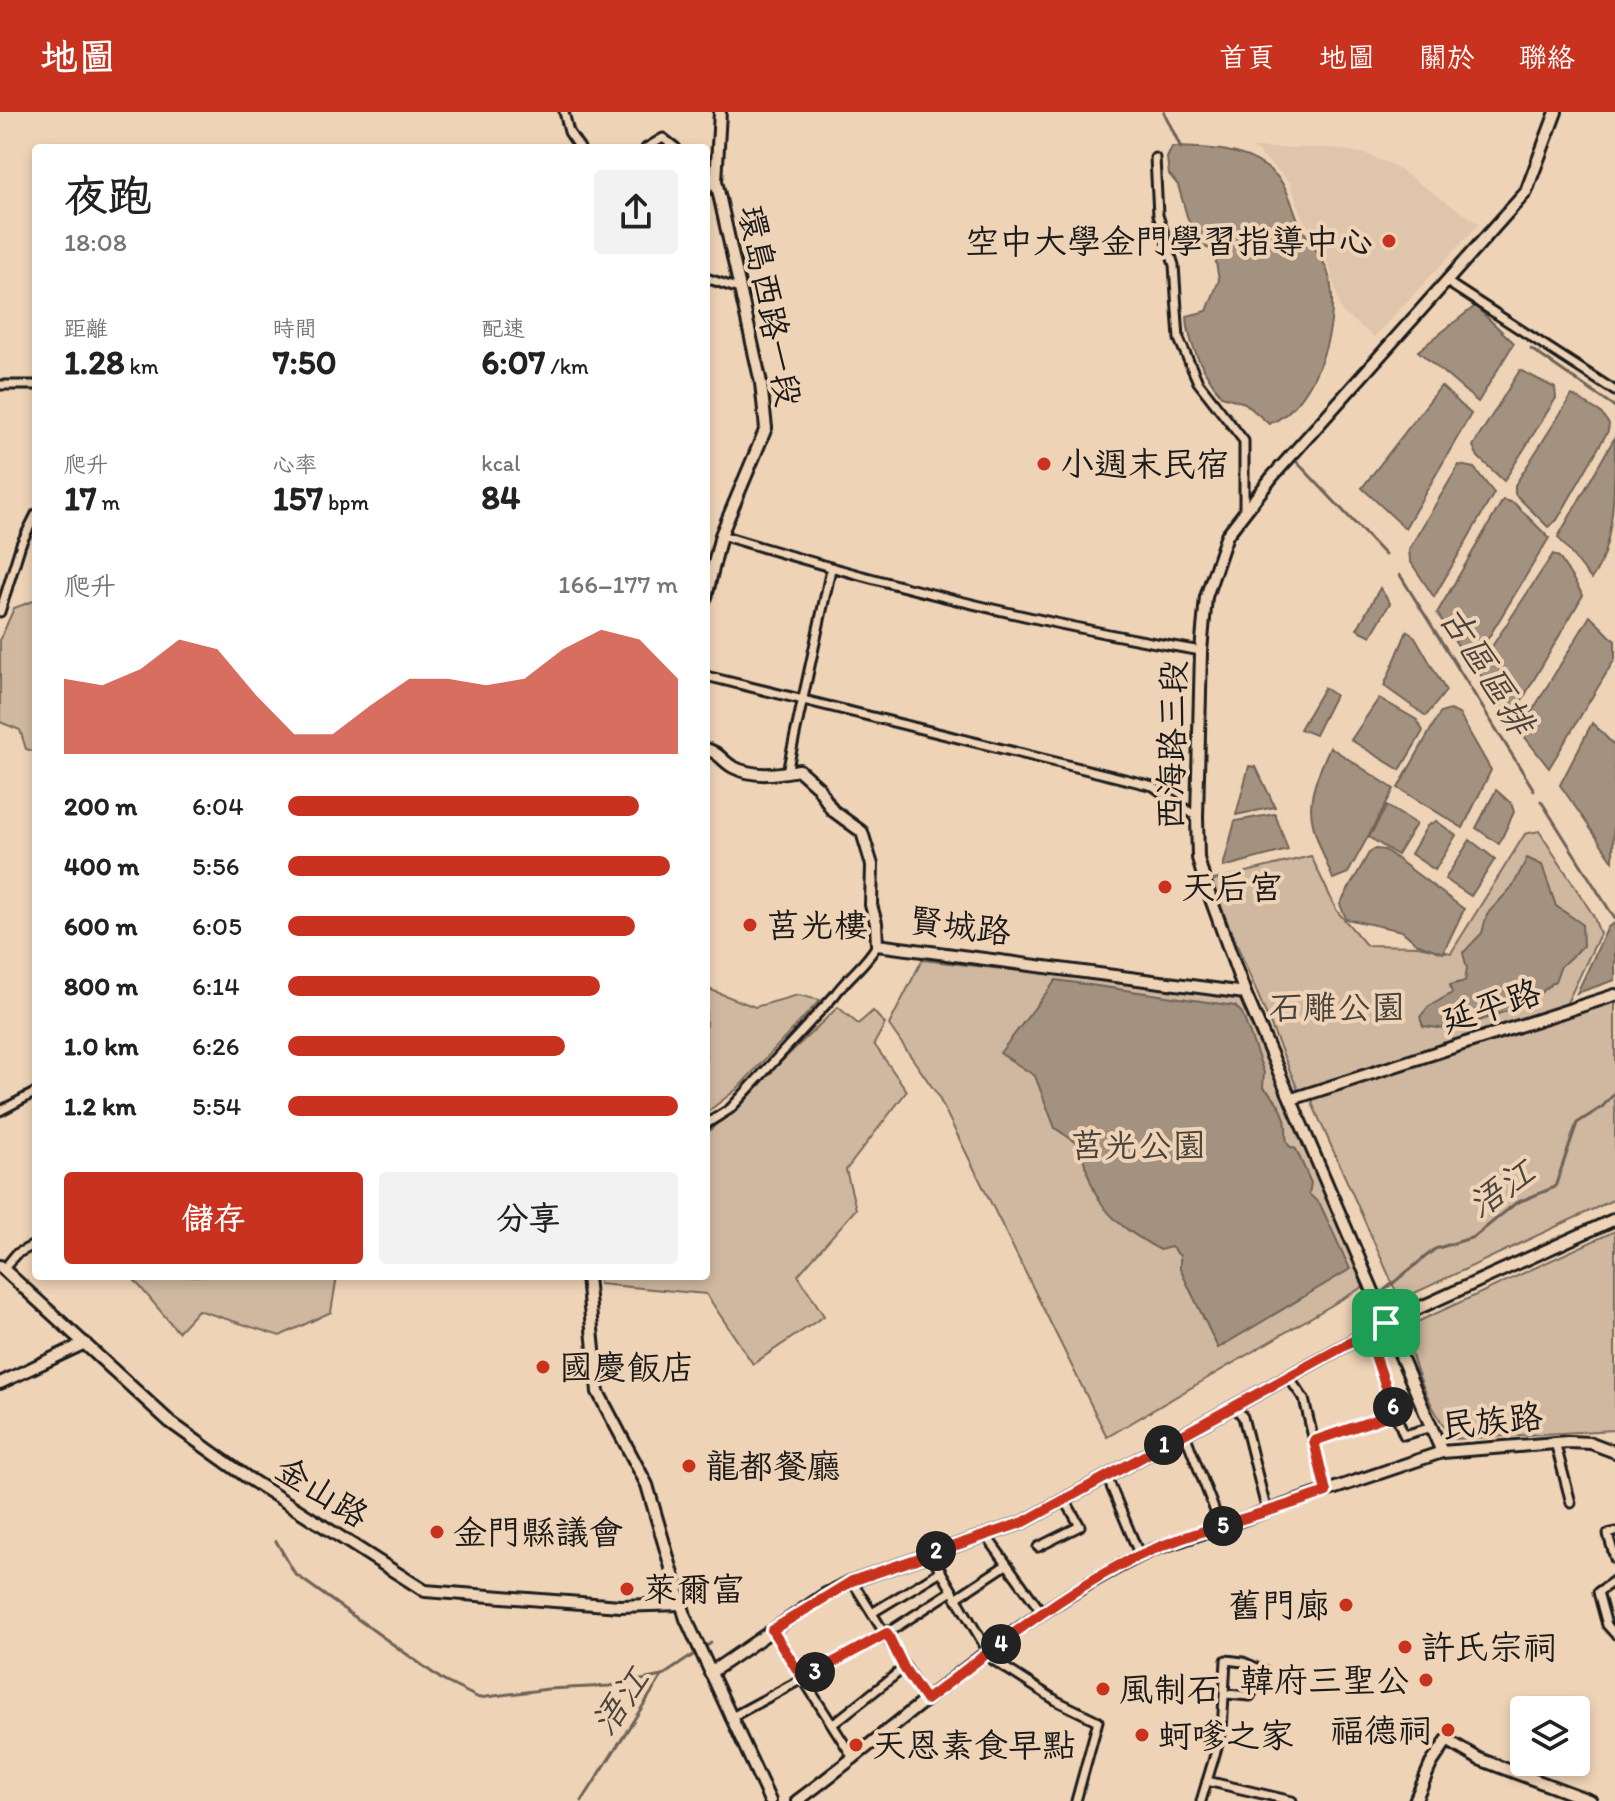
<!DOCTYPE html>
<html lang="zh-TW">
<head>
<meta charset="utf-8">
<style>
  :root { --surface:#fff; --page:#f2f2f2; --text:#222; --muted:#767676; --accent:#c8321e }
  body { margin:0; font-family:Itim,"LXGW WenKai TC",sans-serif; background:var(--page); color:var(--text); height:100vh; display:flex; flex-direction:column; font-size:30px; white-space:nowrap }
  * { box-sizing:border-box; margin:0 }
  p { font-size:26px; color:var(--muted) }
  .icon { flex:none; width:44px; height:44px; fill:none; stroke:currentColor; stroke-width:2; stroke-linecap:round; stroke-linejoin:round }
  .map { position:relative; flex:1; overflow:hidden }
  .side { position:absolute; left:32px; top:32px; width:678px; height:1136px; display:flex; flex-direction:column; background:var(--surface); border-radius:8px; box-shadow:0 4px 12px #0003 }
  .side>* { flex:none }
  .tools { position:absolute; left:1510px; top:1584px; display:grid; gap:16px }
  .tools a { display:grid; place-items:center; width:80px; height:80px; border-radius:8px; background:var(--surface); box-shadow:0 4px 12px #0003; font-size:40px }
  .pin { position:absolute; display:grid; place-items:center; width:68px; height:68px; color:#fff; margin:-34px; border-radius:16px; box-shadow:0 4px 12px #0006 }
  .km { position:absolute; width:40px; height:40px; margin:-20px; border-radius:50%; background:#222; color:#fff; font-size:22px; line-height:40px; text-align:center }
  .round { display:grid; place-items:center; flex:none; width:84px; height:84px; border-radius:8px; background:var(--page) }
  .overview { display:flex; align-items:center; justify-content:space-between; height:136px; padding:0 32px }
  h1 { font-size:44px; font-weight:700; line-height:60px }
  .figures { display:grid; grid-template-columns:repeat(3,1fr); gap:12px; height:136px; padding:8px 32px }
  .figures div { display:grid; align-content:center }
  .figures b { font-size:34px; font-weight:700 }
  .figures small { font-size:22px; font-weight:400 }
  .figures p { font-size:22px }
  .chart { height:224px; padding:16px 32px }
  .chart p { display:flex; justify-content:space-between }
  .chart svg { width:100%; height:144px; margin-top:8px; fill:var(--accent); opacity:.7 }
  .primary-button { display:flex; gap:16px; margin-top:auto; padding:16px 32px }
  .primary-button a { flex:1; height:92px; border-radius:8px; background:var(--accent); color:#fff; font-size:32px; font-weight:700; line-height:92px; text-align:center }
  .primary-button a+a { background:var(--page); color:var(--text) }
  ul { padding:0 32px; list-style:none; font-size:26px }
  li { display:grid; grid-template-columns:128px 96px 1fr; align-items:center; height:60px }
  li i { height:20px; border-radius:10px; background:var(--accent) }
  header { display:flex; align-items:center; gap:48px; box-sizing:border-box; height:112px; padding:0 40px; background:var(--accent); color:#fff }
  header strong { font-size:38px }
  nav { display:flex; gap:44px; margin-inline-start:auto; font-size:28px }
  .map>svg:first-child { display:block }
  .built { fill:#dfc5ab }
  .green { fill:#d0b8a0; stroke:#766a5e; stroke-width:2 }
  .water { fill:#a49280; stroke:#6e6358; stroke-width:2 }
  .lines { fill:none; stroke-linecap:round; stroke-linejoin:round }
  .stream { stroke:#6e6358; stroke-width:3 }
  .street-casing { stroke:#1c1c1c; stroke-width:13 }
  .secondary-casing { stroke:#1c1c1c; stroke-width:16 }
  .street { stroke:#efd3b6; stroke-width:7 }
  .secondary { stroke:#efd3b6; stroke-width:10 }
  .route-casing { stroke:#fff; stroke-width:16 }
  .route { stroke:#c8321e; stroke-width:10 }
  .poi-dot { fill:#c8321e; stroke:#efd3b6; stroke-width:3 }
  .labels { text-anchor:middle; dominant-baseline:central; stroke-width:8; stroke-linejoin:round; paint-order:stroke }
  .poi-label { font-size:34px; fill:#1c1c1c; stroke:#efd3b6; text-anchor:start }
  .street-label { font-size:34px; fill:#1c1c1c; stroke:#efd3b6 }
  .park-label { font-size:34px; fill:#49433d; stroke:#efd3b6 }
  .water-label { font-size:36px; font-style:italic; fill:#4c453f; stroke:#efd3b6 }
</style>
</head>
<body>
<header>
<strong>地圖</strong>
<nav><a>首頁</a><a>地圖</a><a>關於</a><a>聯絡</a></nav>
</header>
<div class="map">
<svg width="1615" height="1689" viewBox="0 0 1615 1689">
  <rect width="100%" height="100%" fill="#efd3b6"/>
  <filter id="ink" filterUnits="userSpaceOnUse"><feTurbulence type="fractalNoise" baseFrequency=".0125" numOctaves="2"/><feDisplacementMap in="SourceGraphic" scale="16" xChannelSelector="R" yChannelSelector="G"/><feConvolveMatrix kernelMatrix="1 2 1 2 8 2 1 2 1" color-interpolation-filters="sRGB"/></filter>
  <g filter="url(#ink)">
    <polygon class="built" points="1253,36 1329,36 1366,42 1394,54 1479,112 1374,225 1341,199 1329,153 1303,107 1290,70"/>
    <g class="green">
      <polygon points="36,488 36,640 26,637 20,618 0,610 0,528 14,496"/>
      <polygon points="1539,719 1593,803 1600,822 1565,895 1298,978 1210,769 1311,744 1337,799 1366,833 1418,834 1451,841 1525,722"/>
      <polygon points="922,848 1244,884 1366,1173 1107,1325 937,982 889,913"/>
      <polygon points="706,876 755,895 798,883 820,888 737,977 706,1001"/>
      <polygon points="1615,890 1615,1087 1404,1186 1398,1184 1312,991 1315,985"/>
      <polygon points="838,895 858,912 873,899 885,912 874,932 907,979 846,1058 856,1097 798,1163 824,1204 753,1252 706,1182 599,1172 599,1164 706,1164 706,1022"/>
      <path d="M 1615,1119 L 1615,1318 L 1453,1327 C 1428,1295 1414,1255 1404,1216 Z"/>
      <polygon points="131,1164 337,1164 331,1200 280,1224 198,1198 178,1220"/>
    </g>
    <g class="water">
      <path d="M 1172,35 C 1204,36 1238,35 1266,55 C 1287,69 1290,88 1299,111 C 1307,127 1321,142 1327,158 C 1344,205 1317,293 1269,312 L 1245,291 L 1221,284 C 1204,259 1188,235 1187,204 L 1207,199 L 1219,168 L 1214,138 L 1200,134 L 1198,119 L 1189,111 L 1178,73 L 1169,62 L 1167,46 Z"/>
      <polygon points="1475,194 1514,231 1478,290 1418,239"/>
      <polygon points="1520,258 1555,276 1556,286 1504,369 1478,345 1473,334"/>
      <polygon points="1441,274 1471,302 1405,416 1362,376"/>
      <polygon points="1572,283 1600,300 1609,312 1608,319 1557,408 1548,415 1515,382 1515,373"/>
      <path d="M 1615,325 C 1615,368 1615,438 1591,467 L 1558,425 Z"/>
      <polygon points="1459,353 1474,356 1494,381 1434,485 1410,449 1409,437"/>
      <polygon points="1503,388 1514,391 1549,426 1473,551 1468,549 1437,501"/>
      <polygon points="1553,442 1559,445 1583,483 1511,607 1505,604 1477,557"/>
      <polygon points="1380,476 1390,491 1371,524 1357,517"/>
      <polygon points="1590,504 1615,529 1615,547 1549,656 1520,619"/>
      <polygon points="1407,519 1415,525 1446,579 1426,604 1384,574"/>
      <polygon points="1324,576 1335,583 1315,623 1300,617"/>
      <polygon points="1379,586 1417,608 1423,619 1400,658 1351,628"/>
      <polygon points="1450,598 1459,602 1491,658 1463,716 1398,676 1440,601"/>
      <polygon points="1592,611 1615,634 1613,749 1560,673"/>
      <path d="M 1330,635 L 1394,677 L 1348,761 L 1333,767 C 1308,704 1301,699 1330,635 Z"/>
      <polygon points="1249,654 1256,655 1275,695 1236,703"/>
      <polygon points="1496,678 1511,691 1514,700 1499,732 1476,716"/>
      <polygon points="1387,694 1416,712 1397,743 1369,725"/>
      <polygon points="1275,702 1288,738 1223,755 1235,709"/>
      <polygon points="1436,709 1456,723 1435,758 1411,742 1427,714"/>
      <polygon points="1470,728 1495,747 1471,784 1445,767"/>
      <polygon points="1375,737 1385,738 1464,797 1443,841 1416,831 1402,819 1346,807 1340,792 1369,741"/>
      <polygon points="1527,746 1542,753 1556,794 1582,812 1583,834 1561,854 1555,869 1528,891 1455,918 1423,914 1420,905 1428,895 1452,881 1450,873 1465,869 1467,856 1463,841 1482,821 1487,802 1513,774"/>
      <polygon points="1615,811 1615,868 1577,881 1608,815"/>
      <path d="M 1056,868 L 1235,894 L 1242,901 L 1264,961 L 1263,975 C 1273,983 1286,1000 1286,1015 C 1287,1024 1284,1025 1289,1034 L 1296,1037 L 1311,1071 L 1309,1082 L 1320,1092 L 1350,1157 L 1218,1236 L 1180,1157 L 1180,1144 L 1171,1135 L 1160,1138 C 1107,1108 1094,1093 1080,1033 L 1055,1016 L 1035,964 L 1000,941 Z"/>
    </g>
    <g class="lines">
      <g class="stream">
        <polyline points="1164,0 1181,36"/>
        <polyline points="1531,237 1615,295"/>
        <polyline points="1295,348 1385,443"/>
        <polyline points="1400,463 1534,678"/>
        <polyline points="1541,689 1615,807"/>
        <polyline points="1382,1180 1435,1137 1474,1125 1516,1091 1555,1075 1577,1011 1602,995 1615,981"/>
        <polyline points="276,1429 295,1462 444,1569 479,1586 548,1577 610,1574 662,1564"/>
        <polyline points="582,1689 662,1564 711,1531"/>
      </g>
      <defs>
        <g id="street">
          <polyline points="564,0 569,20 580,36"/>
          <polyline points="646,36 663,26 676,36"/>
          <polyline points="1155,46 1158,103 1174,153 1179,227 1198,270 1244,329 1244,400"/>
          <polyline points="706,60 716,69 706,79"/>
          <polyline points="706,166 739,177"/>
          <polyline points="1447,170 1615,279"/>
          <polyline points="0,273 36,273"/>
          <path d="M 721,423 C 878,471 1040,512 1201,539"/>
          <polyline points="0,500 21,432 36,402"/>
          <polyline points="706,564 1153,674 1197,705"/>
          <polyline points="787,660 831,457"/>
          <polyline points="0,999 36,980"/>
          <path d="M 706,1012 L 730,997 L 834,884 C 847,865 866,853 877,833"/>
          <polyline points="3,1158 16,1142 36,1132"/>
          <polyline points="1289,1266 1304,1287 1326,1380"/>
          <polyline points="1235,1295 1243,1305 1267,1400"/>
          <polyline points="1395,1301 1374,1240 1395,1232"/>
          <polyline points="1185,1322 1221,1415"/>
          <polyline points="1314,1329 1395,1301 1404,1323 1432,1315"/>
          <polyline points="1555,1330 1571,1391"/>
          <polyline points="1107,1365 1140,1444"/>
          <polyline points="1615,1420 1608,1422 1615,1447"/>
          <polyline points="985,1422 1043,1502"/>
          <polyline points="1038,1435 1080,1414 1065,1388"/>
          <polyline points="930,1441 993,1548 1057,1589 1098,1609 1076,1689"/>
          <polyline points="1615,1468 1598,1480 1607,1513 1615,1522"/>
          <polyline points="852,1469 926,1588"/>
          <polyline points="956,1486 1006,1453"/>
          <polyline points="872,1501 941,1459"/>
          <polyline points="772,1518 854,1647"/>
          <polyline points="730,1606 887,1521 952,1479"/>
          <polyline points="833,1612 904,1556"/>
          <polyline points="1207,1669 1292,1689"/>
          <polyline points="1201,1689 1222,1619 1226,1548 1243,1550 1264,1559 1250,1584 1226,1582"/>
        </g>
        <g id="secondary">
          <polyline points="706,485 721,423 766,316 761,271 716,69 720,0"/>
          <path d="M 706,637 C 719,640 722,649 733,655 C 754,666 777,662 799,658 L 818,675 L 832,698 L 862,720 L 872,753 L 871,793 L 876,811 L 877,833 L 1245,881"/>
          <polyline points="1292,987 1615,883"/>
          <polyline points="0,1154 170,1310 248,1366 425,1479 620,1494 681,1492"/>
          <polyline points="587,1164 598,1280 647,1373 686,1507 770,1689"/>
          <polyline points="0,1271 85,1231"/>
          <polyline points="1442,1340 1245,881 1204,768 1198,746 1197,705 1201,539 1206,485 1227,423 1272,365 1526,80 1556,0"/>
          <polyline points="710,1561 824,1483 852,1469 1024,1410 1386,1211 1615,1107"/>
          <path d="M 797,1689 C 912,1604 1020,1499 1152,1438 L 1442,1340 L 1568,1330 L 1591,1331 L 1615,1340"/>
          <polyline points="1415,1689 1431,1652 1447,1628 1479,1647 1591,1689"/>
        </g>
      </defs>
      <use href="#street" class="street-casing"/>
      <use href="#secondary" class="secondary-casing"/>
      <use href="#street" class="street"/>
      <use href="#secondary" class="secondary"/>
    </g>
  </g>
  <g class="lines" filter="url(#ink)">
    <defs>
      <path id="route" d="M 1386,1211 L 1395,1232 L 1374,1240 L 1395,1301 L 1314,1329 L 1326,1380 C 1258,1405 1182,1420 1118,1454 C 1050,1490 987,1542 926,1588 L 904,1556 L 887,1521 L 803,1567 L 772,1518 L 852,1469 L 1024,1410 Z"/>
    </defs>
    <use href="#route" class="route-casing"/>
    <use href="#route" class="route"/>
  </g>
  <g class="poi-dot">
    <circle cx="1389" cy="129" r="8"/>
    <circle cx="1044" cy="352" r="8"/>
    <circle cx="1165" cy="775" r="8"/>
    <circle cx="750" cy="813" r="8"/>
    <circle cx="543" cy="1255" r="8"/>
    <circle cx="689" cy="1354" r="8"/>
    <circle cx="437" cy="1420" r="8"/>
    <circle cx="627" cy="1477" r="8"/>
    <circle cx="1346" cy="1493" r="8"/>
    <circle cx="1405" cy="1535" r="8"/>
    <circle cx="1426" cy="1568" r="8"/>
    <circle cx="1103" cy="1577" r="8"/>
    <circle cx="1448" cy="1618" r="8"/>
    <circle cx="1142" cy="1623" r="8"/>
    <circle cx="856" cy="1633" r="8"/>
  </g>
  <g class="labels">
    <g class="poi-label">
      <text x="1373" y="129" text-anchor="end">空中大學金門學習指導中心</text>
      <text x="1060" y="352">小週末民宿</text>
      <text x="1181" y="775">天后宮</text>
      <text x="766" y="813">莒光樓</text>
      <text x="559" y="1255">國慶飯店</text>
      <text x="705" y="1354">龍都餐廳</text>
      <text x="453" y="1420">金門縣議會</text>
      <text x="643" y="1477">萊爾富</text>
      <text x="1330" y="1493" text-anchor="end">舊門廊</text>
      <text x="1421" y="1535">許氏宗祠</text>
      <text x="1410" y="1568" text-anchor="end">韓府三聖公</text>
      <text x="1119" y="1577">風制石</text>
      <text x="1432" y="1618" text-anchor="end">福德祠</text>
      <text x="1158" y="1623">蚵嗲之家</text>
      <text x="872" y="1633">天恩素食早點</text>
    </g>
    <g class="street-label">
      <text transform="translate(770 194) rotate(79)">環島西路一段</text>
      <text transform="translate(1172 633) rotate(-89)">西海路三段</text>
      <text transform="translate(960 814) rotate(7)">賢城路</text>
      <text transform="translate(1491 894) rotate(-18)">延平路</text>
      <text transform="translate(1492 1309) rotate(-6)">民族路</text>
      <text transform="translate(322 1380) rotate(32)">金山路</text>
    </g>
    <g class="park-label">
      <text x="1337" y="895">石雕公園</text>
      <text x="1138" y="1033">莒光公園</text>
    </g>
    <g class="water-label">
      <text transform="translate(1487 558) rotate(58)">古區區排</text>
      <text transform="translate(1501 1076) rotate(-35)">浯江</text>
      <text transform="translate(620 1589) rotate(-55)">浯江</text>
    </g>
  </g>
</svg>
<div class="tools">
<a><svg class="icon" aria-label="layers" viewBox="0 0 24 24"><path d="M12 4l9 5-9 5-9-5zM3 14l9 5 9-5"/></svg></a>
</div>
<div class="pin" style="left:1386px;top:1211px;background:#1e9e55"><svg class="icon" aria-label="arrive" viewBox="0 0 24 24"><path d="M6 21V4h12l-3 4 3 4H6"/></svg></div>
<b class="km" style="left:1164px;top:1333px">1</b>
<b class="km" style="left:936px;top:1439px">2</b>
<b class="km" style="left:815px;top:1560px">3</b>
<b class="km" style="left:1001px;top:1532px">4</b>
<b class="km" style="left:1223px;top:1414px">5</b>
<b class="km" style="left:1393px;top:1295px">6</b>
<section class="side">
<div class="overview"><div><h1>夜跑</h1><p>18:08</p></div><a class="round"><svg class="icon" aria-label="share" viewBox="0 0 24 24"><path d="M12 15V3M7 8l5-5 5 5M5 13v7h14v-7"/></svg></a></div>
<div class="figures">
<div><p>距離</p><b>1.28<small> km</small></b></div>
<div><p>時間</p><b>7:50</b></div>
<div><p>配速</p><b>6:07<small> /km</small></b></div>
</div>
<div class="figures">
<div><p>爬升</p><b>17<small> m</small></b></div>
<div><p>心率</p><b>157<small> bpm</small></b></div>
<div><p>kcal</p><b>84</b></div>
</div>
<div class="chart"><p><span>爬升</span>166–177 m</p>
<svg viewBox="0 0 160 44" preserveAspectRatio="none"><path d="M0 44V21L10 23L20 18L30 9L40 12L50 26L60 38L70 38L80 29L90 21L100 21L110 23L120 21L130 12L140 6L150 9L160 21V44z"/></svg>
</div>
<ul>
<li><b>200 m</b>6:04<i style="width:90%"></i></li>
<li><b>400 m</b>5:56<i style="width:98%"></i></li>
<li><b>600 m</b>6:05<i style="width:89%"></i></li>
<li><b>800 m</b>6:14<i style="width:80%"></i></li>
<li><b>1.0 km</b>6:26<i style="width:71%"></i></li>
<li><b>1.2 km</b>5:54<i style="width:100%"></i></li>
</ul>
<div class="primary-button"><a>儲存</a><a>分享</a></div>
</section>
</div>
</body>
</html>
